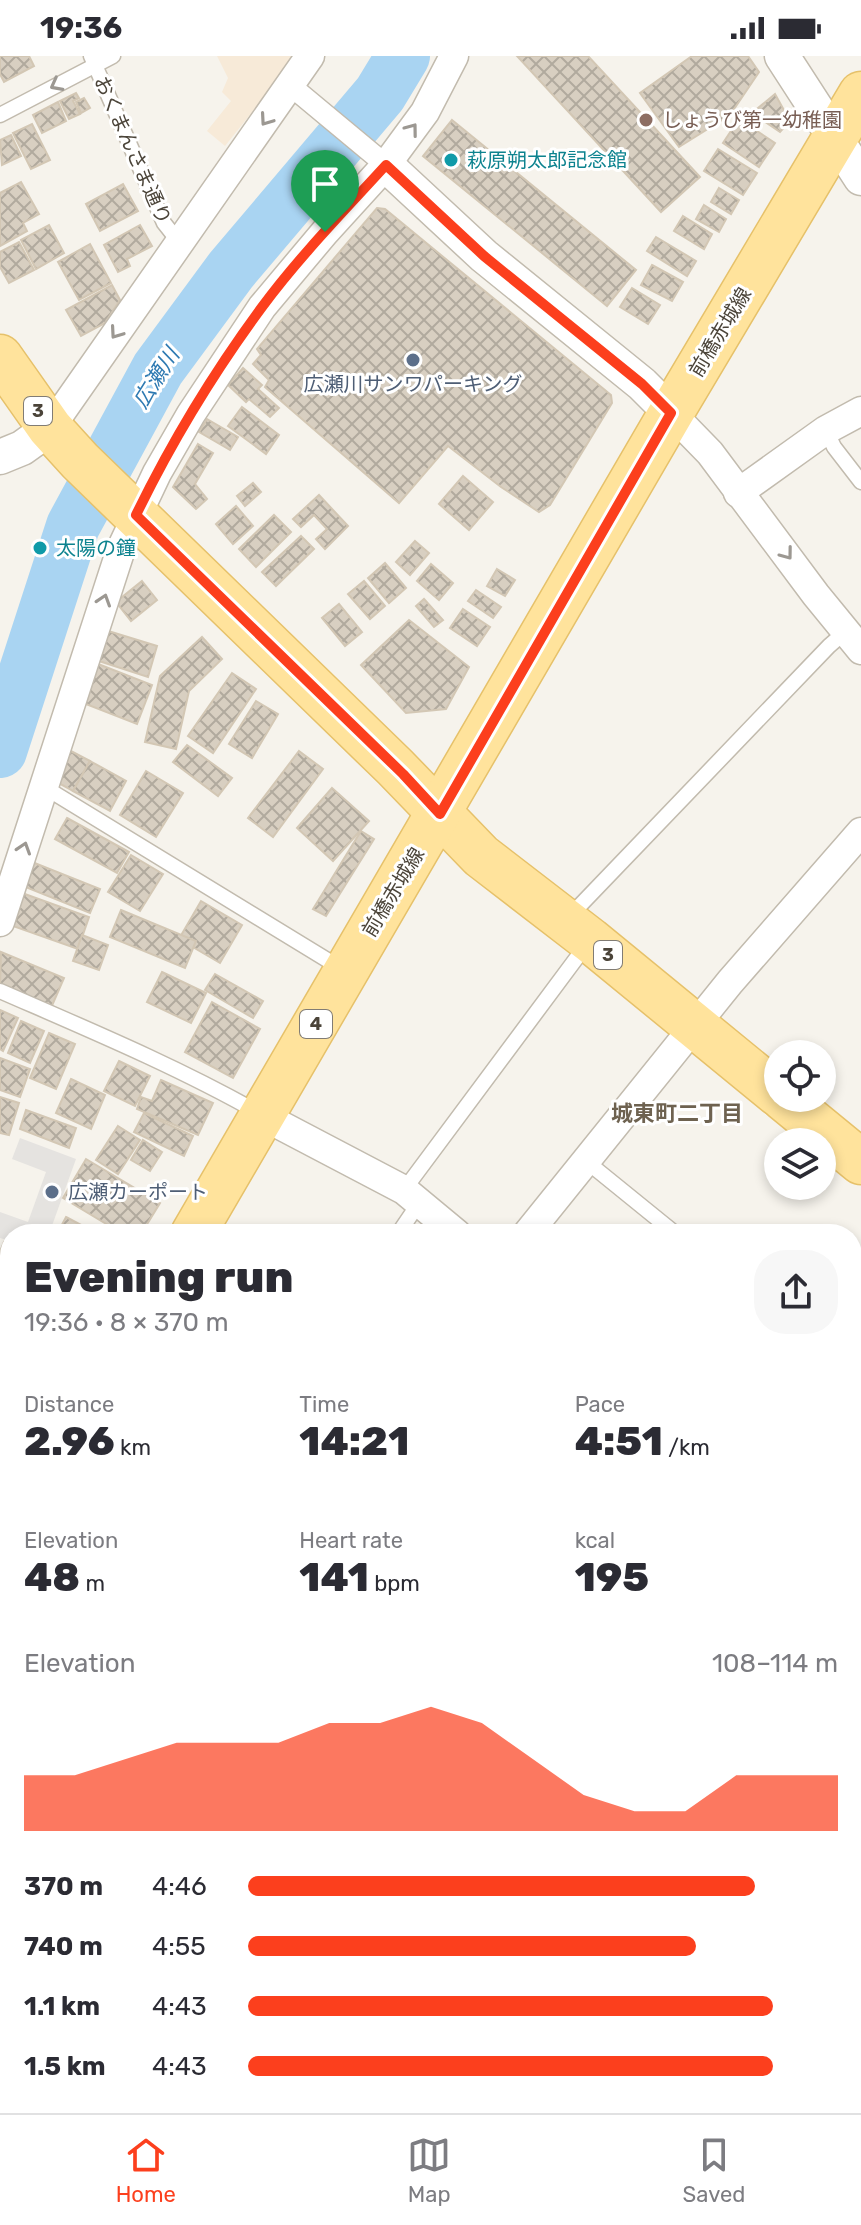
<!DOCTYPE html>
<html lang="en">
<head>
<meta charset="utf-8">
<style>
  :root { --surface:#fff; --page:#f7f7f7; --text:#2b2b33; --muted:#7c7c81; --line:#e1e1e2; --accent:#fc3f1d }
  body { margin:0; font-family:Rubik,"Noto Sans JP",sans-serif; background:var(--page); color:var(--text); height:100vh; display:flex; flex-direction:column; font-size:30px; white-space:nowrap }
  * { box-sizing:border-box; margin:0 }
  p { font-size:26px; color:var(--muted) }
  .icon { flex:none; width:44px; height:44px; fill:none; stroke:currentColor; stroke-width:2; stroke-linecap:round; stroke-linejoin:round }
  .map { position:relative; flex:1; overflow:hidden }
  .details { position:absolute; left:0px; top:1168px; width:862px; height:890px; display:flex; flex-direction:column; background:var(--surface); border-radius:32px 32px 0 0; box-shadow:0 4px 12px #0003 }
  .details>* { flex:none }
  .tools { position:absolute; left:764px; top:984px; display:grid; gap:16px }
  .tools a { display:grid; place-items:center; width:72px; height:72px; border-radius:50%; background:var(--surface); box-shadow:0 4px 12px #0003; font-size:40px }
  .pin { position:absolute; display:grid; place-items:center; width:68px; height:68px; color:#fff; margin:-82px -34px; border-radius:50% 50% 50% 0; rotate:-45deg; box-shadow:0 0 8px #0007 }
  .pin .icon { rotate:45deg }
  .round { display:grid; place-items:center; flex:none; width:84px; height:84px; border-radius:32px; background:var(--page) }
  .overview { display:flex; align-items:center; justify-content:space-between; height:136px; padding:0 24px }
  h1 { font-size:44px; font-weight:800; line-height:60px }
  .figures { display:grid; grid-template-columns:repeat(3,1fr); gap:12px; height:136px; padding:8px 24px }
  .figures div { display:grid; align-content:center }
  .figures b { font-size:40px; font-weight:800 }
  .figures small { font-size:22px; font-weight:400 }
  .figures p { font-size:22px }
  .chart { height:224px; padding:16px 24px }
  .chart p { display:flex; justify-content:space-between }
  .chart svg { width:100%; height:144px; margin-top:8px; fill:var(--accent); opacity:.7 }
  ul { padding:0 24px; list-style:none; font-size:26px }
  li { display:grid; grid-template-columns:128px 96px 1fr; align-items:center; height:60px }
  li i { height:20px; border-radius:10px; background:var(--accent) }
  .status { display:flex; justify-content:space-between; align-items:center; height:56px; padding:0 40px; background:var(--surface); direction:ltr }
  .status svg { height:22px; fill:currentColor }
  .tab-bar { display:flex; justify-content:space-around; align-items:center; height:112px; border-top:2px solid var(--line); background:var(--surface); font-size:22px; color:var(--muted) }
  .tab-bar a { display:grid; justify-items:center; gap:4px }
  .tab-bar .current { color:var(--accent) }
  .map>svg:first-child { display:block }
  .commercial { fill:#f7ead8 }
  .cemetery { fill:url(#cemetery-stones) }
  .parking { fill:#e5e3e0 }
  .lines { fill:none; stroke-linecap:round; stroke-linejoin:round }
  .river { stroke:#a9d4f2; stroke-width:54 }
  .building { fill:url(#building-cross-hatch); stroke:#d3c7b4; stroke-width:2 }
  .service-casing { stroke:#c2bbae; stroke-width:17 }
  .pedestrian-casing { stroke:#c2bbae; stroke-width:23 }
  .minor-casing { stroke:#c2bbae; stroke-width:31 }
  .tertiary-casing { stroke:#c2bbae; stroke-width:37 }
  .primary-casing { stroke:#e6c16a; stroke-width:47 }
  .service { stroke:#fff; stroke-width:14 }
  .pedestrian { stroke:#fff; stroke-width:20 }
  .minor { stroke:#fff; stroke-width:28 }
  .tertiary { stroke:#fff; stroke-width:34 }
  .primary { stroke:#ffe39c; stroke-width:44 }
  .oneway { stroke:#9c9892 }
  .route-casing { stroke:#fff; stroke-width:16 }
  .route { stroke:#fc3f1d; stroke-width:10 }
  .education-dot { fill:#8d6e63; stroke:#fff; stroke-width:3 }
  .culture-dot { fill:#0f9aa8; stroke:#fff; stroke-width:3 }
  .service-dot { fill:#5c6f8a; stroke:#fff; stroke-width:3 }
  .labels { text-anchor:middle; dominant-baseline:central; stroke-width:6; stroke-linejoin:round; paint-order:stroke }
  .shield { fill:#fff; stroke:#817c74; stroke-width:2 }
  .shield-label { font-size:18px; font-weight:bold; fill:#4b4439 }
  .education-label { font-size:20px; fill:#785e54; stroke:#fff; text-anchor:start }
  .street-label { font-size:20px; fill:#4b4439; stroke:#fff }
  .culture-label { font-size:20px; fill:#0d838f; stroke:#fff; text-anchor:start }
  .service-label { font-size:20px; fill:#4e5e75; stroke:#fff }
  .water-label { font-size:22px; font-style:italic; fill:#2e7ab2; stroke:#fff }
  .neighbourhood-label { font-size:22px; font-weight:bold; fill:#6e6250; stroke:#fff }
</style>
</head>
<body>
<div class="status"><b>19:36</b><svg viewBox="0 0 49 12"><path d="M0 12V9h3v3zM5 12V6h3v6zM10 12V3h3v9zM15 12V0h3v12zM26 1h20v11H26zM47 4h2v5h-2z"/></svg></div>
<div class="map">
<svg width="861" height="2057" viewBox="0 0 861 2057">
  <defs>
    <pattern id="cemetery-stones" width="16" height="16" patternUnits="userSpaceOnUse" patternTransform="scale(2)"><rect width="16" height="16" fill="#d2eab5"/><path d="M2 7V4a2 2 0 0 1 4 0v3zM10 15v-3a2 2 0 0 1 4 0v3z" fill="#b6ca9c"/></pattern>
    <pattern id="building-cross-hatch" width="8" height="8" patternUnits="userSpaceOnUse" patternTransform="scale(2)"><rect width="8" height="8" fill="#d8cfc1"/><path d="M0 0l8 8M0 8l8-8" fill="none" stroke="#b1aa9e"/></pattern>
  </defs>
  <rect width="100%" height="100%" fill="#f6f3ec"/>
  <polygon class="commercial" points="217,0 297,0 225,90 207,75 231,45 222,36 228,22"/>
  <polygon class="cemetery" points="861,1537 861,1665 852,1659 852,1539"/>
  <g class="parking">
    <polygon points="20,1082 76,1103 49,1178 10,1178 10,1185 0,1182 0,1156 28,1166 46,1116 12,1103"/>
    <polygon points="0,1532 10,1535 10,1679 0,1677"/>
  </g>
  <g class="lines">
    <polyline class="river" points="0,695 73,470 158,313 231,214 380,38 403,0"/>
  </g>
  <g class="building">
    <polygon points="0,0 29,0 34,10 4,26 0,18"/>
    <polygon points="517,0 588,0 700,121 661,156"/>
    <polygon points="692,0 748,0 759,16 730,59 679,91 640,37"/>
    <polygon points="76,37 79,42 73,45 80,58 69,63 60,45"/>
    <polygon points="775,38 790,65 780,76 752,57"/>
    <polygon points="84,42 90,52 81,57 76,46"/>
    <polygon points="58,46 66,65 42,77 33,59"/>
    <polygon points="739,63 775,87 759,111 723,87"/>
    <polygon points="452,64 636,214 607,250 423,100"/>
    <polygon points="32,68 50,104 31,113 13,77"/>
    <polygon points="11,79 21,100 2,109 0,84"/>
    <polygon points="718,93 757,117 743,139 704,115"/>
    <polygon points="21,126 39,158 23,167 27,175 0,190 0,137"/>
    <polygon points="123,128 138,155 100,175 86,148"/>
    <polygon points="719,132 739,144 731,158 711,146"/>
    <polygon points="704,149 726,163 719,176 696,163"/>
    <polygon points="377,152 385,153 611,339 612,347 550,449 539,456 501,431 448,390 399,447 265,331 269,324 253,308 261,299 257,293"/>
    <polygon points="683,160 712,178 704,193 674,175"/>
    <polygon points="49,169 64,197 36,213 21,184"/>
    <polygon points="140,169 152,190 127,203 130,210 118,216 104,189"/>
    <polygon points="656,181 696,205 687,220 647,195"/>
    <polygon points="19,186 34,214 9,227 0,211 0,196"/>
    <polygon points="90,188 111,227 79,244 58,206"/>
    <polygon points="652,209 683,226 672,245 641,229"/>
    <polygon points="112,229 120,244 105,267 81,280 66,254"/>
    <polygon points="632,232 660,249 648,268 620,251"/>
    <polygon points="243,312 262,329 258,333 279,352 270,361 249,343 246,346 228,329"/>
    <polygon points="242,351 279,379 266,398 228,370"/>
    <polygon points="207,363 238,381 230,394 199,376"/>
    <polygon points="198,388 213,397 195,428 207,443 196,453 173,431"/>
    <polygon points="463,420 493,446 469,474 439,448"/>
    <polygon points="253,427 261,436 245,450 237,440"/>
    <polygon points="319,439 348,470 325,493 316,483 327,473 314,459 301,471 293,463"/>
    <polygon points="236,450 253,470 233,488 216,468"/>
    <polygon points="274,459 291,476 256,511 239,493"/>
    <polygon points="301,480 314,493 276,530 262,516"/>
    <polygon points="415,485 429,497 410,519 396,506"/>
    <polygon points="385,507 406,532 389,547 368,522"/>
    <polygon points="431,508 453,527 439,544 417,525"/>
    <polygon points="497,513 515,524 505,540 487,530"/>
    <polygon points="142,525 157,544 131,565 116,546"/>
    <polygon points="364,525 385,550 370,563 348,538"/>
    <polygon points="476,534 501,551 493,562 468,545"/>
    <polygon points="424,543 443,564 434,571 416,550"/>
    <polygon points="339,548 362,576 345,590 322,562"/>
    <polygon points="463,553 490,571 477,590 450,572"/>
    <polygon points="409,564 469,611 446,653 406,657 361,609"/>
    <polygon points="105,574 157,590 148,621 96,604"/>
    <polygon points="202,581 222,603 189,635 176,693 145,686 160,620"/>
    <polygon points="93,606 152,629 137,668 78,645"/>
    <polygon points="232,617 256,633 213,697 188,680"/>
    <polygon points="256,645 278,658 252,702 229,688"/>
    <polygon points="187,689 232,722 218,740 173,706"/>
    <polygon points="67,693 90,705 73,735 53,724"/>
    <polygon points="299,695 323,713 273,781 248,762"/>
    <polygon points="90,705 126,725 110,755 73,735"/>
    <polygon points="146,715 183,737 156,781 120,759"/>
    <polygon points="332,732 369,765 333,805 297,772"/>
    <polygon points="67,762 129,796 117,817 55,783"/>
    <polygon points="361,775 374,783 326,860 313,853"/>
    <polygon points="131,799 163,818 140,855 108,836"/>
    <polygon points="32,806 100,833 90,857 23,830"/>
    <polygon points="22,837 89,861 78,893 10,869"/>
    <polygon points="201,845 242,869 220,907 179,883"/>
    <polygon points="121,854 196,885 185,912 110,881"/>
    <polygon points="82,879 108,889 99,914 73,905"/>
    <polygon points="1,896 64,922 51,952 0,931"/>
    <polygon points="162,916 206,937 191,967 147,946"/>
    <polygon points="215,918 263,945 253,962 205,934"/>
    <polygon points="212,946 260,973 233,1022 185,996"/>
    <polygon points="0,954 18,962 3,995 0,993"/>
    <polygon points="21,965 44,975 30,1007 8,997"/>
    <polygon points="49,977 75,988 56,1033 30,1022"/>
    <polygon points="0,1002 30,1013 20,1041 0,1034"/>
    <polygon points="119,1005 150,1020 135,1050 104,1035"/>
    <polygon points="71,1023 105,1039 91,1073 56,1057"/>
    <polygon points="161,1024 213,1047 198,1079 137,1053 141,1041 152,1045"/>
    <polygon points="0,1041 19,1047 9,1079 0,1077"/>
    <polygon points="26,1054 76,1072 69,1092 20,1073"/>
    <polygon points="144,1057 193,1080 184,1100 134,1076"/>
    <polygon points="118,1070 140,1084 118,1118 96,1104"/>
    <polygon points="143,1084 162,1096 150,1115 131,1104"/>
    <polygon points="86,1103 160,1147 141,1178 123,1178 63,1142"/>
    <polygon points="66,1161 98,1178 57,1178"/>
    <polygon points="4,1186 10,1188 10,1227 0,1224 0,1196"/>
    <polygon points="0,1331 10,1340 9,1372 0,1363"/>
  </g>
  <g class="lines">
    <defs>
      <g id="service">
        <polyline points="91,0 164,167 179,186"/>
        <polyline points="0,59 113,0"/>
        <polyline points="826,374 834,391 861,426"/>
        <polyline points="42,733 54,737 342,913"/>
        <polyline points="567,863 829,590 845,576"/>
        <path d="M 0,935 C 87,973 176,1010 259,1057"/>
        <polyline points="586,1105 676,1178"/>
        <polyline points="404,1134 587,888"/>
        <polyline points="398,1178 419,1147"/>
        <polyline points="0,1232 10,1236"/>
        <polyline points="852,1320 861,1327"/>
        <polyline points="852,1687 861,1689"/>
        <polyline points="468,2048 496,2057"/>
      </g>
      <polyline id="pedestrian" points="291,30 386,109"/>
      <g id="minor">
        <polyline points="671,357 710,397 816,539 861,594"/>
        <polyline points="50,372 310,0"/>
        <polyline points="738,437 826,374 861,355"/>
        <polyline points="0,866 121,493 157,417 191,358 262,251 325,176 386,109 425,56 454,0"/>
        <polyline points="263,1060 404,1134 457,1178"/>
        <polyline points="527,1178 730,926 861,776"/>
        <polyline points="852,1476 861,1462"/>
        <polyline points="852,1509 861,1516"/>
        <polyline points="0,1936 10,1842"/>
        <polyline points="802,2048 828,2057"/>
        <polyline points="278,2057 279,2048"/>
        <polyline points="704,2057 706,2048"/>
      </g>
      <g id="tertiary">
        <polyline points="782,0 861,122"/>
        <polyline points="386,109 484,200 642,328 671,357"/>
        <polyline points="0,401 22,392 50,372"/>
        <polyline points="852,1818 861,1821"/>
      </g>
      <g id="primary">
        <polyline points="0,301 50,372 80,405 395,711 481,800 590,884 778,1038"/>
        <polyline points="783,1042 861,1106"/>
        <polyline points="193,1178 671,357 861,38"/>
        <polyline points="0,1472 10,1474"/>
      </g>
    </defs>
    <use href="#service" class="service-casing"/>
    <use href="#pedestrian" class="pedestrian-casing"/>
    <use href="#minor" class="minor-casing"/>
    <use href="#tertiary" class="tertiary-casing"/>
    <use href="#primary" class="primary-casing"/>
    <use href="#service" class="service"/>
    <use href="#pedestrian" class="pedestrian"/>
    <use href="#minor" class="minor"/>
    <use href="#tertiary" class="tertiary"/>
    <use href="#primary" class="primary"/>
  </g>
  <defs><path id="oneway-chevron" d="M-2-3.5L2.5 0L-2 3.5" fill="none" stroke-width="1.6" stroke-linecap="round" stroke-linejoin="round" transform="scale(2)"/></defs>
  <g class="oneway">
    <use href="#oneway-chevron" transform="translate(56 29) rotate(152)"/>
    <use href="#oneway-chevron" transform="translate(266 64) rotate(125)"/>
    <use href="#oneway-chevron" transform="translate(412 73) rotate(-53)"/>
    <use href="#oneway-chevron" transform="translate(116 277) rotate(125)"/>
    <use href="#oneway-chevron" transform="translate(787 498) rotate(53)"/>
    <use href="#oneway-chevron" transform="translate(104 544) rotate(-72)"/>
    <use href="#oneway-chevron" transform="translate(24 792) rotate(-72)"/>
  </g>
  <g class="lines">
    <defs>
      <path id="route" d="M 386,109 L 484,200 L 642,328 L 671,357 L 440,758 L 403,718 L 136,459 C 171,387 214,316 262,251 C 299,201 344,155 386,109 Z"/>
    </defs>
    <use href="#route" class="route-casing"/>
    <use href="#route" class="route"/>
  </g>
  <circle class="education-dot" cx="646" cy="64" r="8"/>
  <g class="culture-dot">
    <circle cx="451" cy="104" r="8"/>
    <circle cx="40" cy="492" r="8"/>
  </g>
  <g class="service-dot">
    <circle cx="413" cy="304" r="8"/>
    <circle cx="52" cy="1136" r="8"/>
  </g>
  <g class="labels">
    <g class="shield">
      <rect x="24" y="341" width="28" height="28" rx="6"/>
      <rect x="594" y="885" width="28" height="28" rx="6"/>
      <rect x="300" y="954" width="32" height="28" rx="6"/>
    </g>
    <g class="shield-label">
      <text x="38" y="355">3</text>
      <text x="608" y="899">3</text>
      <text x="316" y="968">4</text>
    </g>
    <g class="education-label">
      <text x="662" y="64">しょうび第一幼稚園</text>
    </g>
    <g class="street-label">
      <text transform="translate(133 94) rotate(66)">おくまんさま通り</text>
      <text transform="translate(720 276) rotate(-59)">前橋赤城線</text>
      <text transform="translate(393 836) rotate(-59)">前橋赤城線</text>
    </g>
    <g class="culture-label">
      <text x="467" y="104">萩原朔太郎記念館</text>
      <text x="56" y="492">太陽の鐘</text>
    </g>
    <g class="service-label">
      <text x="413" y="328">広瀬川サンワパーキング</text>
      <text x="68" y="1136" text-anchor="start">広瀬カーポート</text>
    </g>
    <g class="water-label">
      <text transform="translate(156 322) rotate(-58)">広瀬川</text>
    </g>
    <g class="neighbourhood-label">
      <text x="677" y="1057">城東町二丁目</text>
    </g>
  </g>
</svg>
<div class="tools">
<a><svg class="icon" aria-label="locate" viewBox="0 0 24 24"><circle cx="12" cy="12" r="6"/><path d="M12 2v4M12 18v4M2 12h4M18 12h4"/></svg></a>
<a><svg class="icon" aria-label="layers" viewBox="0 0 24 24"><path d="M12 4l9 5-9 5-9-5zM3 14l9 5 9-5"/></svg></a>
</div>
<div class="pin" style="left:325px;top:176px;background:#1e9e55"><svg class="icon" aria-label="arrive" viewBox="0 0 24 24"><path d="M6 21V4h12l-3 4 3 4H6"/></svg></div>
<section class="details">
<div class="overview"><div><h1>Evening run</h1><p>19:36 · 8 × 370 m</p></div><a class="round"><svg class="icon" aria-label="share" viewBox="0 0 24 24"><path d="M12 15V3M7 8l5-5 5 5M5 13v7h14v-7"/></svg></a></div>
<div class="figures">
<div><p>Distance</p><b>2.96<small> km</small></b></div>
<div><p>Time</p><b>14:21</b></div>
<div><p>Pace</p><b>4:51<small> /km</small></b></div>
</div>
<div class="figures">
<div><p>Elevation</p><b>48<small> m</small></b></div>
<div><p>Heart rate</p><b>141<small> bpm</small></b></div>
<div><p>kcal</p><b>195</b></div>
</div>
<div class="chart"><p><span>Elevation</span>108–114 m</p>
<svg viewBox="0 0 160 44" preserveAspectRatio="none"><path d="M0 44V27L10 27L20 22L30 17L40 17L50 17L60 11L70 11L80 6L90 11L100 22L110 33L120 38L130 38L140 27L150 27L160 27V44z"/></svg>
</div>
<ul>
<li><b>370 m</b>4:46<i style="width:86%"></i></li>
<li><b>740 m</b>4:55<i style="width:76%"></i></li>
<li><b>1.1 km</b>4:43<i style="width:89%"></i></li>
<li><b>1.5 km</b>4:43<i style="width:89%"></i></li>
</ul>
</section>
</div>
<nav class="tab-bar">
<a class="current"><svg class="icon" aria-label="home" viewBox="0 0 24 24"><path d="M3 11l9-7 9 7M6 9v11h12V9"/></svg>Home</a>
<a><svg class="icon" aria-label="map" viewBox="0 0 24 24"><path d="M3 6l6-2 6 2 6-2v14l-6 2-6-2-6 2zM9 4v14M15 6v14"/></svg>Map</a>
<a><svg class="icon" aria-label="saved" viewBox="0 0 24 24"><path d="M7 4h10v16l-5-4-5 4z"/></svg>Saved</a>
</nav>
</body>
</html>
